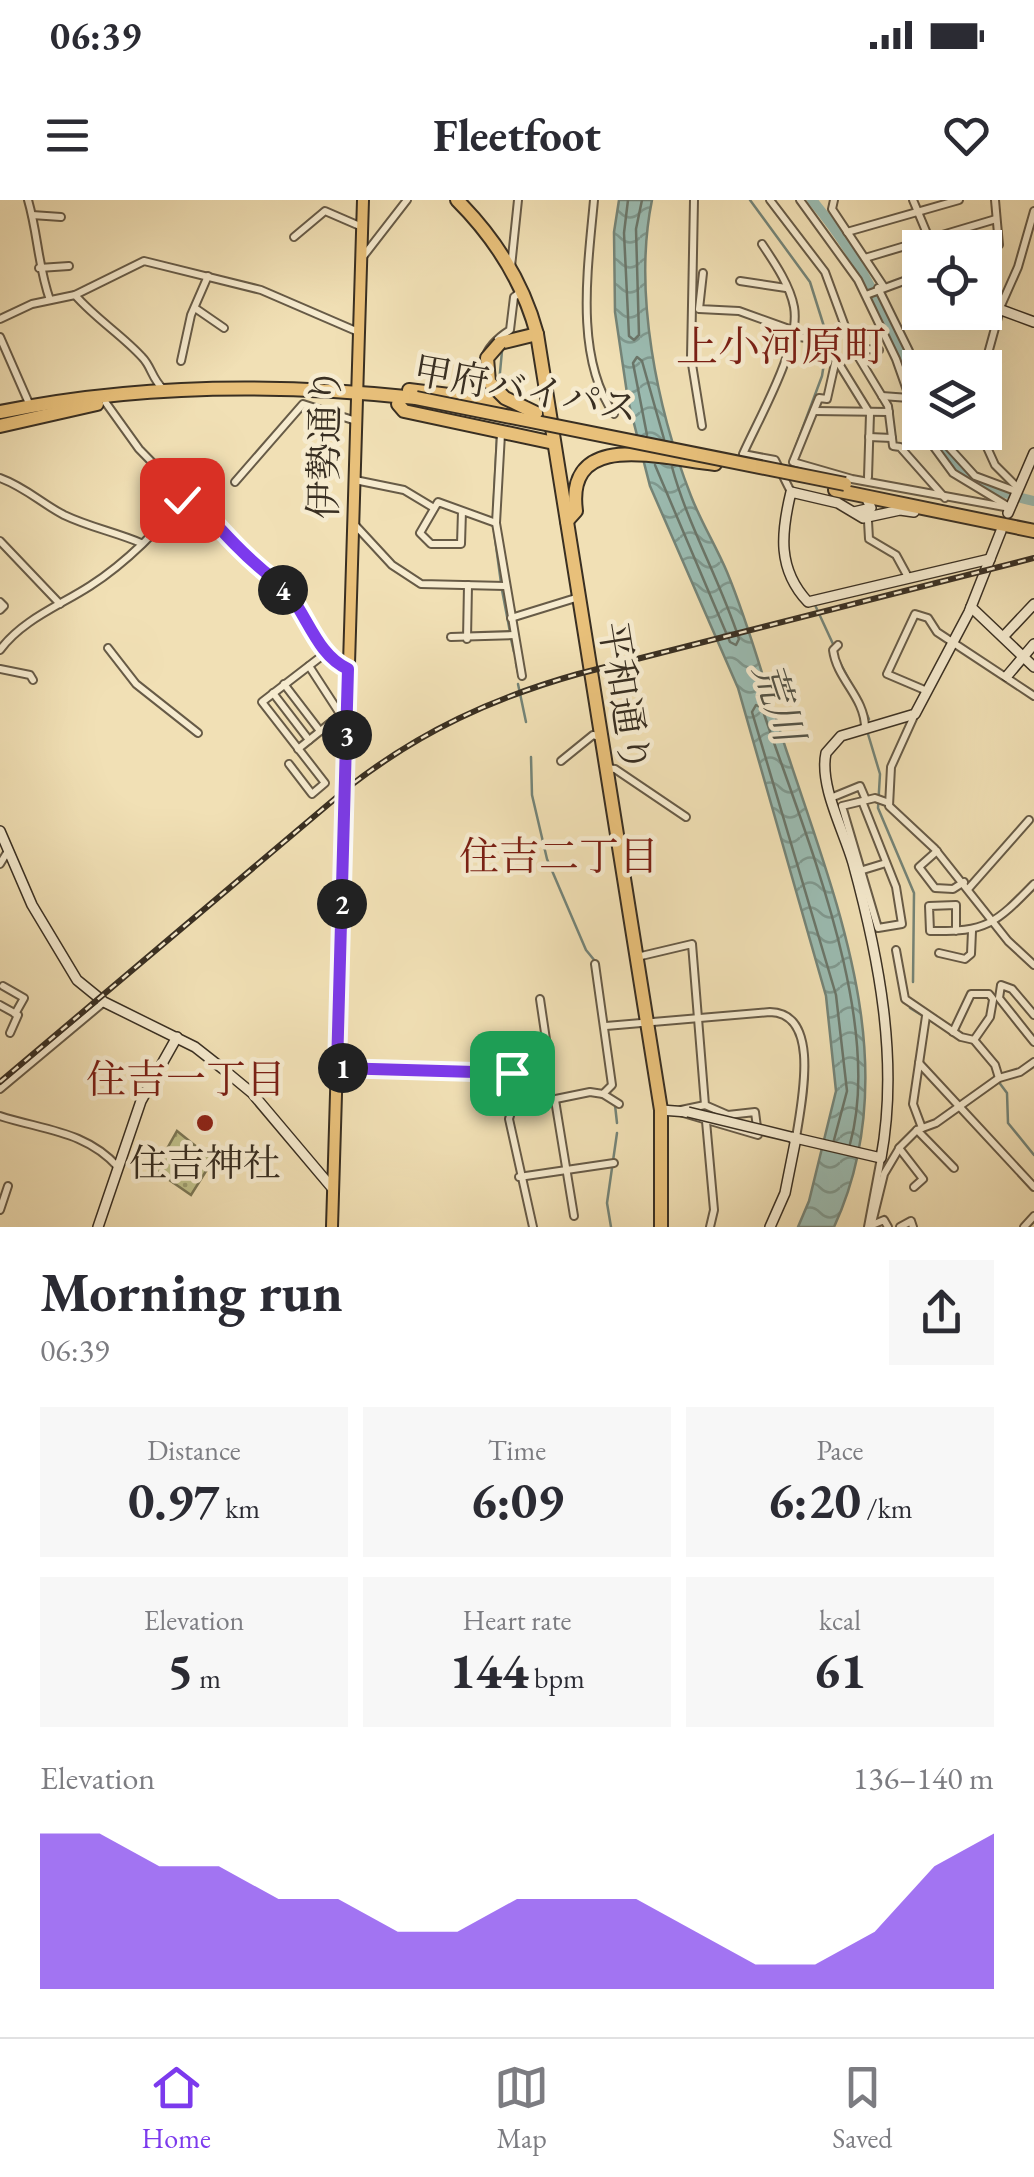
<!DOCTYPE html>
<html lang="en">
<head>
<meta charset="utf-8">
<style>
  :root { --surface:#fff; --page:#f7f7f7; --text:#2b2b33; --muted:#7c7c81; --line:#e1e1e2; --accent:#7c3aed }
  body { margin:0; font-family:"EB Garamond","Noto Serif JP",serif; background:var(--page); color:var(--text); height:100vh; display:flex; flex-direction:column; font-size:38px; white-space:nowrap }
  * { box-sizing:border-box; margin:0 }
  p { font-size:32px; color:var(--muted) }
  .icon { flex:none; width:55px; height:55px; fill:none; stroke:currentColor; stroke-width:2; stroke-linecap:round; stroke-linejoin:round }
  .map { position:relative; height:1027px; overflow:hidden }
  .details { display:flex; flex-direction:column; background:var(--surface); flex:1 }
  .details>* { flex:none }
  .tools { position:absolute; left:902px; top:30px; display:grid; gap:20px }
  .tools a { display:grid; place-items:center; width:100px; height:100px; border-radius:0px; background:var(--surface); box-shadow:0 10px 40px #0002; font-size:50px }
  .pin { position:absolute; display:grid; place-items:center; width:85px; height:85px; color:#fff; margin:-42px; border-radius:20px; box-shadow:0 5px 15px #0006 }
  .km { position:absolute; width:50px; height:50px; margin:-25px; border-radius:50%; background:#222; color:#fff; font-size:28px; line-height:50px; text-align:center }
  .round { display:grid; place-items:center; flex:none; width:105px; height:105px; border-radius:0px; background:var(--page) }
  .head { display:flex; align-items:center; justify-content:space-between; height:170px; padding:0 40px }
  h1 { font-size:55px; font-weight:700; line-height:75px }
  .metrics { display:grid; grid-template-columns:repeat(3,1fr); gap:15px; height:170px; padding:10px 40px }
  .metrics div { display:grid; align-content:center; border-radius:0px; background:var(--page); text-align:center }
  .metrics b { font-size:50px; font-weight:700 }
  .metrics small { font-size:28px; font-weight:400 }
  .metrics p { font-size:28px }
  .chart { height:280px; padding:20px 40px }
  .chart p { display:flex; justify-content:space-between }
  .chart svg { width:100%; height:180px; margin-top:10px; fill:var(--accent); opacity:.7 }
  .status { display:flex; justify-content:space-between; align-items:center; height:70px; padding:0 50px; background:var(--surface); direction:ltr }
  .status svg { height:28px; fill:currentColor }
  header { display:flex; justify-content:space-between; align-items:center; height:130px; padding:0 40px; background:var(--surface); font-size:45px; font-weight:700 }
  .tabs { display:flex; justify-content:space-around; align-items:center; height:140px; border-top:2px solid var(--line); background:var(--surface); font-size:28px; color:var(--muted) }
  .tabs a { display:grid; justify-items:center; gap:5px }
  .tabs .active { color:var(--accent) }
  .map>svg:first-child { display:block }
  .grass { fill:url(#grass-dots); stroke:#7c7856; stroke-width:2.5 }
  .water { fill:url(#water-waves); stroke:#748478; stroke-width:2.5 }
  .lines { fill:none; stroke-linecap:round; stroke-linejoin:round }
  .shore { stroke:#6a766a; stroke-width:2.5 }
  .stream { stroke:#748478; stroke-width:2.5 }
  .river { stroke:#9bbcb2; stroke-width:10 }
  .street-casing { stroke:#675b47; stroke-width:10 }
  .secondary-casing { stroke:#392f22; stroke-width:12 }
  .primary-casing { stroke:#392f22; stroke-width:14 }
  .highway-casing { stroke:#392f22; stroke-width:16 }
  .street { stroke:#f6ebcf; stroke-width:6 }
  .secondary { stroke:#f6ebcf; stroke-width:9 }
  .primary { stroke:#e8c07a; stroke-width:10 }
  .highway { stroke:#e8c07a; stroke-width:12 }
  .rail-casing { stroke:#392f22; stroke-width:6 }
  .rail { stroke:#f6ebcf; stroke-width:2.5; stroke-dasharray:8; stroke-linecap:butt }
  .secondary-bridge-casing { stroke:#392f22; stroke-width:12; stroke-linecap:butt }
  .highway-bridge-casing { stroke:#392f22; stroke-width:16; stroke-linecap:butt }
  .secondary-bridge { stroke:#f6ebcf; stroke-width:9 }
  .highway-bridge { stroke:#e8c07a; stroke-width:12 }
  .route-casing { stroke:#fff; stroke-width:20 }
  .route { stroke:#7c3aed; stroke-width:12 }
  .poi-dot { fill:#8f2418; stroke:#f6ebcf; stroke-width:4 }
  .labels { text-anchor:middle; dominant-baseline:central; stroke-width:9; stroke-linejoin:round; paint-order:stroke }
  .street-label { font-size:38px; fill:#392f22; stroke:#f6ebcf }
  .poi-label { font-size:38px; fill:#392f22; stroke:#f6ebcf }
  .water-label { font-size:40px; font-style:italic; fill:#525246; stroke:#f6ebcf }
  .neighbourhood-label { font-size:40px; fill:#7a1f14; stroke:#f6ebcf }
  .quarter-label { font-size:42px; fill:#7a1f14; stroke:#f6ebcf }
</style>
</head>
<body>
<div class="status"><b>06:39</b><svg viewBox="0 0 49 12"><path d="M0 12V9h3v3zM5 12V6h3v6zM10 12V3h3v9zM15 12V0h3v12zM26 1h20v11H26zM47 4h2v5h-2z"/></svg></div>
<header><svg class="icon" aria-label="menu" viewBox="0 0 24 24"><path d="M4 6h16M4 12h16M4 18h16"/></svg>Fleetfoot<svg class="icon" aria-label="heart" viewBox="0 0 24 24"><path d="M12 20l-8-8c-3-5 5-10 8-4 3-6 11-1 8 4z"/></svg></header>
<div class="map">
<svg width="1034" height="1027" viewBox="0 0 1034 1027">
  <defs>
    <pattern id="grass-dots" width="8" height="8" patternUnits="userSpaceOnUse" patternTransform="scale(2.5)"><rect width="8" height="8" fill="#c0c18a"/><path d="M2 2h.1M6 6h.1" fill="none" stroke="#9d9d70" stroke-width="1.8" stroke-linecap="round"/></pattern>
    <pattern id="water-waves" width="16" height="10" patternUnits="userSpaceOnUse" patternTransform="scale(2.5)"><rect width="16" height="10" fill="#9bbcb2"/><path d="M0 5q4-4 8 0t8 0" fill="none" stroke="#7f9990"/></pattern>
  </defs>
  <rect width="100%" height="100%" fill="#f1e0b5"/>
  <filter id="stains"><feTurbulence type="fractalNoise" baseFrequency=".002" numOctaves="4"/><feColorMatrix values="0 0 0 0 .2 0 0 0 0 .09 0 0 0 0 .02 0 0 0 .5 -.17"/></filter>
  <radialGradient id="worn" r=".72"><stop offset=".6" stop-color="#630" stop-opacity="0"/><stop offset="1" stop-color="#630" stop-opacity=".3"/></radialGradient>
  <polygon class="grass" points="177,931 213,960 191,995 155,970"/>
  <path class="water" d="M 619,0 L 652,0 C 633,92 657,209 691,296 C 701,322 716,346 727,372 C 752,432 768,497 789,558 C 839,709 906,872 834,1027 L 798,1027 L 809,1001 L 836,891 L 826,796 L 738,488 L 650,286 L 628,200 L 615,112 L 614,32 Z"/>
  <g class="lines">
    <g class="shore">
      <polyline points="628,0 624,33 629,136 634,140 639,135 636,29 642,0"/>
      <polyline points="647,235 633,163 637,157 642,161 664,239"/>
      <path d="M 655,265 L 730,442 L 736,445 L 739,439 C 720,380 688,326 672,267"/>
      <path d="M 834,940 L 847,891 L 836,795 L 752,512 L 756,505 L 762,508 C 802,628 885,819 850,944"/>
    </g>
    <g class="stream">
      <polyline points="750,0 810,82 827,136"/>
      <polyline points="499,183 502,151"/>
      <polyline points="794,251 822,176 827,144"/>
      <polyline points="493,318 497,236"/>
      <polyline points="494,331 501,383"/>
      <polyline points="502,390 510,432"/>
      <polyline points="815,405 833,444"/>
      <polyline points="511,439 514,452"/>
      <polyline points="838,459 851,483"/>
      <polyline points="516,463 519,477"/>
      <polyline points="518,484 526,522"/>
      <polyline points="855,490 869,519"/>
      <polyline points="868,534 880,574 878,608 914,693 913,782"/>
      <polyline points="531,557 532,595 547,659 586,750 595,761"/>
      <polyline points="910,808 941,827"/>
      <polyline points="998,881 1007,893 1008,923 1034,955"/>
      <polyline points="615,905 617,923"/>
      <polyline points="611,1027 607,1003 617,933"/>
    </g>
    <g class="river">
      <path d="M 812,0 C 862,60 897,132 920,206"/>
      <path d="M 930,232 C 954,274 988,291 1034,301"/>
    </g>
    <defs>
      <g id="street">
        <path d="M 28,0 C 38,34 38,67 50,100"/>
        <path d="M 594,0 C 588,67 574,157 614,214"/>
        <polyline points="694,0 691,158 702,226"/>
        <polyline points="770,0 825,72 853,148 888,206 893,246 900,247 945,298"/>
        <polyline points="800,0 858,80 896,159 920,227"/>
        <polyline points="834,0 832,9 884,87"/>
        <polyline points="913,0 933,48"/>
        <polyline points="32,15 61,17"/>
        <polyline points="847,32 959,0"/>
        <polyline points="294,37 325,11 362,27"/>
        <path d="M 762,44 C 774,62 790,85 794,107 C 801,146 759,218 743,254 L 775,260 L 791,292"/>
        <polyline points="985,54 999,45 995,0"/>
        <polyline points="362,58 407,0"/>
        <polyline points="865,58 996,19"/>
        <polyline points="511,67 518,0"/>
        <polyline points="39,68 69,66"/>
        <polyline points="703,73 699,109 739,111 792,130"/>
        <polyline points="740,81 786,88"/>
        <polyline points="878,88 909,151 920,186"/>
        <path d="M 75,95 C 96,119 122,135 142,157 C 152,167 151,178 164,190"/>
        <polyline points="866,95 920,75"/>
        <polyline points="195,108 224,128"/>
        <polyline points="999,110 1018,67 1034,11"/>
        <polyline points="0,119 32,104 75,95 144,61 261,90 356,131"/>
        <polyline points="790,136 832,141 836,159 870,214 868,277"/>
        <polyline points="0,137 28,201"/>
        <polyline points="853,148 879,150"/>
        <polyline points="836,159 827,199 819,198 793,262 852,279 1010,308"/>
        <polyline points="181,161 191,115 208,76"/>
        <polyline points="984,168 1000,110"/>
        <polyline points="882,196 909,198"/>
        <path d="M 492,199 C 478,167 480,149 510,130 L 514,97 L 522,91"/>
        <polyline points="106,203 139,249 185,296"/>
        <polyline points="814,211 889,212"/>
        <polyline points="923,232 953,273 1006,305"/>
        <polyline points="935,232 975,276 1018,292"/>
        <polyline points="980,232 995,265 1018,288"/>
        <polyline points="501,234 496,323 522,476"/>
        <polyline points="869,237 892,238"/>
        <path d="M 0,278 C 25,287 41,303 64,315 C 89,327 115,332 141,343"/>
        <polyline points="355,280 404,290 434,308"/>
        <polyline points="235,282 303,204 356,221"/>
        <polyline points="462,311 461,344 431,344 420,333 438,302 496,323"/>
        <polyline points="868,321 869,339 896,355 908,377"/>
        <polyline points="355,325 392,365 421,384 505,386"/>
        <polyline points="0,341 60,404"/>
        <polyline points="0,402 4,406 0,410"/>
        <polyline points="511,418 579,397"/>
        <polyline points="451,437 514,435"/>
        <polyline points="467,439 468,385"/>
        <path d="M 838,445 L 833,450 C 837,480 865,497 865,528"/>
        <polyline points="108,448 136,484 198,533"/>
        <path d="M 0,450 C 22,420 59,406 90,386 C 126,363 162,327 188,293 C 215,323 243,356 275,380 C 305,402 312,452 348,469"/>
        <polyline points="309,466 346,523"/>
        <polyline points="0,469 30,475 33,480"/>
        <polyline points="284,484 320,531"/>
        <polyline points="927,491 887,474 915,414 928,418 937,432 1034,496"/>
        <polyline points="273,493 309,540"/>
        <polyline points="915,514 891,567 889,606 935,649 1008,741 1034,765"/>
        <polyline points="298,549 339,516"/>
        <polyline points="561,561 593,535 600,537"/>
        <polyline points="289,564 312,594 325,583 262,502 327,452"/>
        <polyline points="607,568 615,569 686,617"/>
        <polyline points="833,597 860,586 866,600"/>
        <polyline points="862,601 896,687 902,724 878,728 842,606 875,598 889,603"/>
        <polyline points="937,651 919,667 935,688 953,689 964,682"/>
        <polyline points="0,664 8,651"/>
        <polyline points="863,670 886,663"/>
        <polyline points="969,688 1029,620"/>
        <path d="M 956,731 L 956,705 L 929,706 L 930,731 C 987,732 995,724 1034,684"/>
        <polyline points="896,750 905,799 961,837 974,840 995,865 999,878"/>
        <polyline points="939,753 965,759 971,754 972,731"/>
        <polyline points="637,757 692,744 705,905 728,915 755,912 758,935 680,912"/>
        <polyline points="3,786 24,798 15,814"/>
        <polyline points="540,799 548,853"/>
        <polyline points="0,805 18,815 10,833"/>
        <polyline points="1034,815 1012,789 1001,785 999,798 1034,842"/>
        <path d="M 606,826 L 770,812 C 822,813 801,904 796,938"/>
        <polyline points="953,832 971,794 989,794 993,799"/>
        <polyline points="974,840 990,817 993,800"/>
        <polyline points="919,863 1034,987"/>
        <polyline points="337,868 512,873 514,902 509,919 533,1027"/>
        <polyline points="0,889 104,802"/>
        <polyline points="603,894 619,904"/>
        <polyline points="555,900 574,1016"/>
        <polyline points="541,902 590,892 603,894 612,885 595,764"/>
        <polyline points="681,910 705,905"/>
        <path d="M 0,916 C 43,930 86,931 118,967"/>
        <polyline points="706,921 714,1010 710,1027"/>
        <polyline points="922,928 913,904 926,816"/>
        <polyline points="917,930 954,968"/>
        <polyline points="899,948 923,979 914,987"/>
        <polyline points="519,977 614,963"/>
        <polyline points="0,1010 8,986"/>
        <polyline points="872,1025 884,1020 888,1027"/>
        <polyline points="868,1027 881,958"/>
        <polyline points="871,1027 884,974 900,947 917,930 936,923 999,878 1020,872 1034,862"/>
        <polyline points="900,1027 911,1021 913,1027"/>
        <polyline points="1024,1027 1034,1016"/>
      </g>
      <g id="secondary">
        <polyline points="988,105 1034,122"/>
        <polyline points="854,312 871,308 866,297"/>
        <path d="M 914,312 L 900,310 L 863,318 L 838,303 L 791,292 C 781,333 777,369 808,402 L 990,359"/>
        <polyline points="1008,313 1034,253"/>
        <polyline points="971,407 1034,467"/>
        <polyline points="1003,437 1034,404"/>
        <polyline points="1007,476 1034,444"/>
        <polyline points="0,631 32,705 77,780 104,802 195,847 223,869 252,893 333,989"/>
        <polyline points="661,910 688,912"/>
        <path d="M 791,937 L 881,958 C 899,861 879,758 853,663 C 844,631 819,586 826,553 L 841,536 L 915,514 L 969,412 L 1001,331"/>
        <polyline points="98,1027 141,901 177,837"/>
        <polyline points="770,1027 785,993 796,938"/>
      </g>
      <polyline id="primary" points="332,1027 363,0"/>
      <g id="highway">
        <path d="M 457,0 C 495,38 523,82 537,134 L 661,910 L 661,1027"/>
        <polyline points="500,143 537,134"/>
        <polyline points="409,190 513,203"/>
        <polyline points="398,204 404,211 554,243"/>
        <path d="M 0,212 C 137,184 277,183 416,198"/>
        <polyline points="0,226 97,204"/>
        <polyline points="835,290 1034,331"/>
        <path d="M 567,321 L 576,311 C 565,228 664,259 715,264"/>
      </g>
    </defs>
    <use href="#street" class="street-casing"/>
    <use href="#secondary" class="secondary-casing"/>
    <use href="#primary" class="primary-casing"/>
    <use href="#highway" class="highway-casing"/>
    <use href="#street" class="street"/>
    <use href="#secondary" class="secondary"/>
    <use href="#primary" class="primary"/>
    <use href="#highway" class="highway"/>
    <defs>
      <path id="rail" d="M 0,882 L 350,586 C 421,531 493,498 578,474 L 1034,358"/>
    </defs>
    <use href="#rail" class="rail-casing"/>
    <use href="#rail" class="rail"/>
    <defs>
      <polyline id="secondary-bridge" points="688,912 791,937"/>
      <g id="highway-bridge">
        <polyline points="500,143 487,158 489,182 505,198 536,213"/>
        <polyline points="416,198 845,284"/>
      </g>
    </defs>
    <use href="#secondary-bridge" class="secondary-bridge-casing"/>
    <use href="#highway-bridge" class="highway-bridge-casing"/>
    <use href="#secondary-bridge" class="secondary-bridge"/>
    <use href="#highway-bridge" class="highway-bridge"/>
  </g>
  <g class="lines">
    <defs>
      <path id="route" d="M 182,300 L 188,293 C 215,323 243,356 275,380 C 305,402 312,453 348,469 L 337,868 L 512,873"/>
    </defs>
    <use href="#route" class="route-casing"/>
    <use href="#route" class="route"/>
  </g>
  <circle class="poi-dot" cx="205" cy="923" r="10"/>
  <g class="labels">
    <g class="street-label">
      <text transform="translate(526 189) rotate(10)">甲府バイパス</text>
      <text transform="translate(324 243) rotate(-89)">伊勢通り</text>
      <text transform="translate(625 497) rotate(81)">平和通り</text>
    </g>
    <g class="poi-label">
      <text x="205" y="962">住吉神社</text>
    </g>
    <g class="water-label">
      <text transform="translate(779 502) rotate(72)">荒川</text>
    </g>
    <g class="neighbourhood-label">
      <text x="559" y="656">住吉二丁目</text>
      <text x="186" y="879">住吉一丁目</text>
    </g>
    <g class="quarter-label">
      <text x="781" y="146">上小河原町</text>
    </g>
  </g>
  <rect width="100%" height="100%" filter="url(#stains)"/>
  <rect width="100%" height="100%" fill="url(#worn)"/>
</svg>
<div class="tools">
<a><svg class="icon" aria-label="locate" viewBox="0 0 24 24"><circle cx="12" cy="12" r="6"/><path d="M12 2v4M12 18v4M2 12h4M18 12h4"/></svg></a>
<a><svg class="icon" aria-label="layers" viewBox="0 0 24 24"><path d="M12 4l9 5-9 5-9-5zM3 14l9 5 9-5"/></svg></a>
</div>
<div class="pin" style="left:512px;top:873px;background:#1e9e55"><svg class="icon" aria-label="arrive" viewBox="0 0 24 24"><path d="M6 21V4h12l-3 4 3 4H6"/></svg></div>
<div class="pin" style="left:182px;top:300px;background:#d93025"><svg class="icon" aria-label="check" viewBox="0 0 24 24"><path d="M5 12l5 5 9-10"/></svg></div>
<b class="km" style="left:343px;top:868px">1</b>
<b class="km" style="left:342px;top:704px">2</b>
<b class="km" style="left:347px;top:535px">3</b>
<b class="km" style="left:283px;top:390px">4</b>
</div>
<section class="details">
<div class="head"><div><h1>Morning run</h1><p>06:39</p></div><a class="round"><svg class="icon" aria-label="share" viewBox="0 0 24 24"><path d="M12 15V3M7 8l5-5 5 5M5 13v7h14v-7"/></svg></a></div>
<div class="metrics">
<div><p>Distance</p><b>0.97<small> km</small></b></div>
<div><p>Time</p><b>6:09</b></div>
<div><p>Pace</p><b>6:20<small> /km</small></b></div>
</div>
<div class="metrics">
<div><p>Elevation</p><b>5<small> m</small></b></div>
<div><p>Heart rate</p><b>144<small> bpm</small></b></div>
<div><p>kcal</p><b>61</b></div>
</div>
<div class="chart"><p><span>Elevation</span>136–140 m</p>
<svg viewBox="0 0 160 44" preserveAspectRatio="none"><path d="M0 44V6L10 6L20 14L30 14L40 22L50 22L60 30L70 30L80 22L90 22L100 22L110 30L120 38L130 38L140 30L150 14L160 6V44z"/></svg>
</div>
</section>
<nav class="tabs">
<a class="active"><svg class="icon" aria-label="home" viewBox="0 0 24 24"><path d="M3 11l9-7 9 7M6 9v11h12V9"/></svg>Home</a>
<a><svg class="icon" aria-label="map" viewBox="0 0 24 24"><path d="M3 6l6-2 6 2 6-2v14l-6 2-6-2-6 2zM9 4v14M15 6v14"/></svg>Map</a>
<a><svg class="icon" aria-label="saved" viewBox="0 0 24 24"><path d="M7 4h10v16l-5-4-5 4z"/></svg>Saved</a>
</nav>
</body>
</html>
